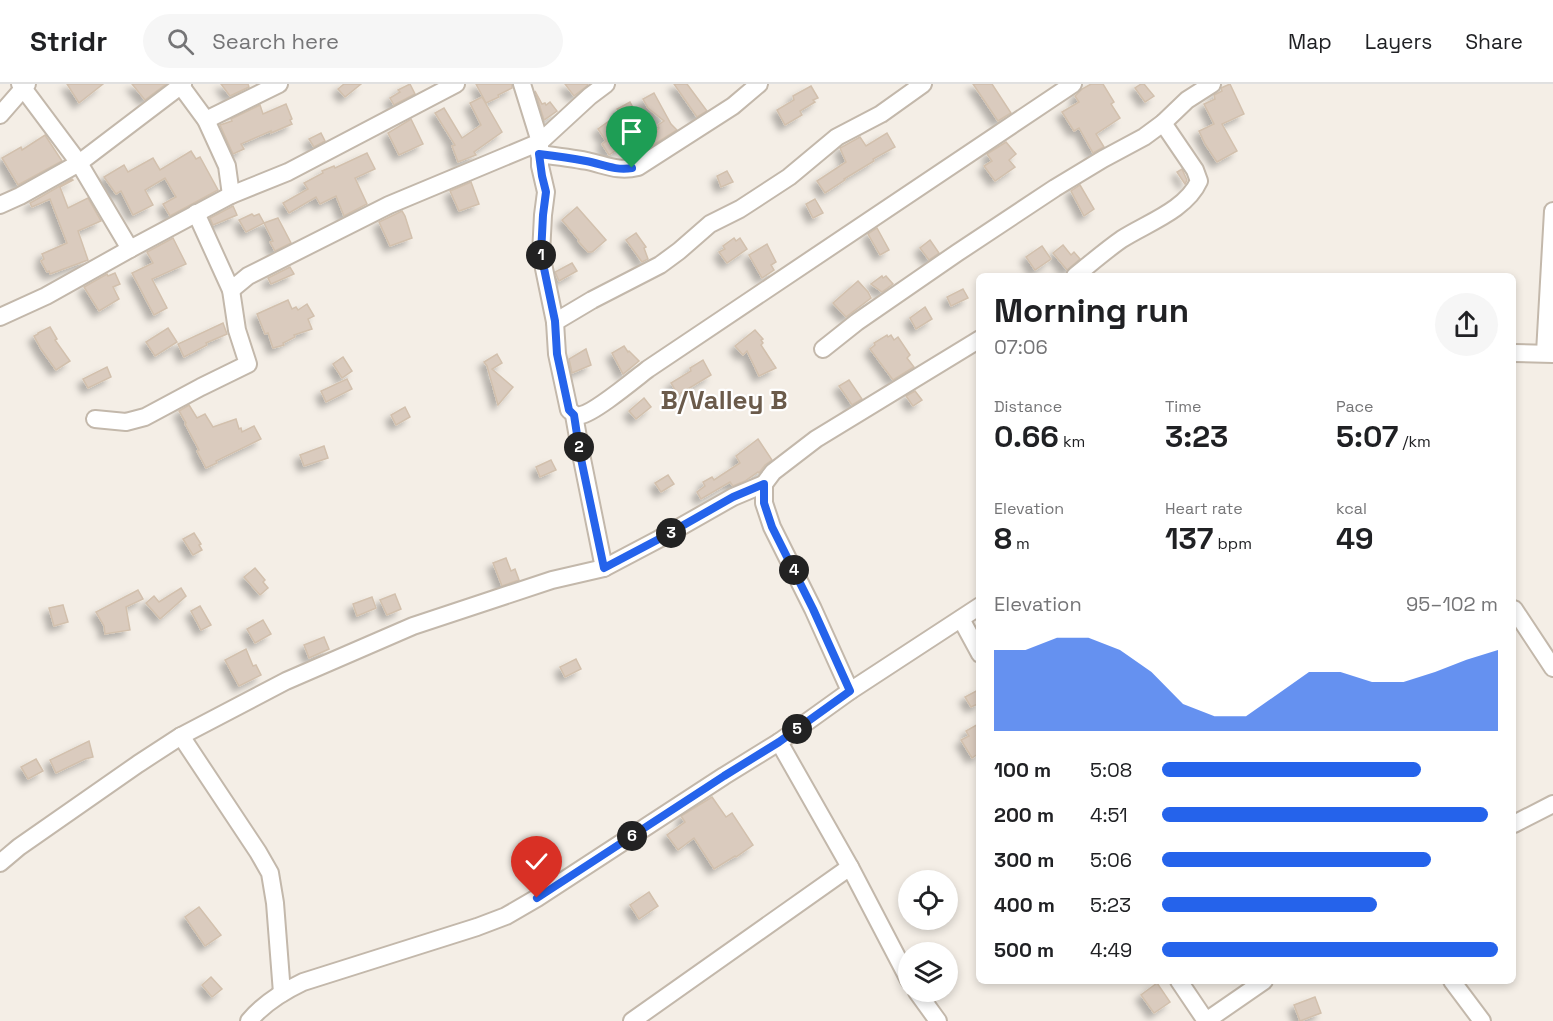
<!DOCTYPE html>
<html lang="en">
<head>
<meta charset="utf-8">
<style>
  :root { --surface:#fff; --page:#f6f6f6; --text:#202124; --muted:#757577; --line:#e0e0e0; --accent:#2563eb }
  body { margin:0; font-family:"Space Grotesk",sans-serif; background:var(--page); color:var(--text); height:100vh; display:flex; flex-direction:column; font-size:22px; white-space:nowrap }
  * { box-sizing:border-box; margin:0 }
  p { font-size:20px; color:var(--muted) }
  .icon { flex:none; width:33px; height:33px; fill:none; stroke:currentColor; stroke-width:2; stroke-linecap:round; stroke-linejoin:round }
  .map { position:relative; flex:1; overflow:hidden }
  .details { position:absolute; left:976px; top:189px; width:540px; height:711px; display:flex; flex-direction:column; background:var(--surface); border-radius:9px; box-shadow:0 3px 9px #0003 }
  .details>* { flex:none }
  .tools { position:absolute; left:898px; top:786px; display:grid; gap:12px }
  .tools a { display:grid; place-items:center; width:60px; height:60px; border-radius:50%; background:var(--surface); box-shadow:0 3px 9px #0003; font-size:30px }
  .pin { position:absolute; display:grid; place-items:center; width:51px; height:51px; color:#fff; margin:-62px -26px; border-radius:50% 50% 50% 0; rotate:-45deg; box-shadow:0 0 6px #0007 }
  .pin .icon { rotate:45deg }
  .km { position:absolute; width:30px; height:30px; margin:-15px; border-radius:50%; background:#222; color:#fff; font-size:16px; line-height:30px; text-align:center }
  .round { display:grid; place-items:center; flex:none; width:63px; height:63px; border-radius:32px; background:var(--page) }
  .headline { display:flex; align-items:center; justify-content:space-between; height:102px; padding:0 18px }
  h1 { font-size:33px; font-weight:800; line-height:45px }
  .figures { display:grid; grid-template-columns:repeat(3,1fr); gap:9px; height:102px; padding:6px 18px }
  .figures div { display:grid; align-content:center }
  .figures b { font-size:30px; font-weight:800 }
  .figures small { font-size:16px; font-weight:400 }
  .figures p { font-size:16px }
  .chart { height:168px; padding:12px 18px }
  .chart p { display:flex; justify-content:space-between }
  .chart svg { width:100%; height:108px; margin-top:6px; fill:var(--accent); opacity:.7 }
  ul { padding:0 18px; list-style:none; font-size:20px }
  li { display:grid; grid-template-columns:96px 72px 1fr; align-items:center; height:45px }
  li i { height:15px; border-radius:8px; background:var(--accent) }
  header { display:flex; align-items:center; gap:36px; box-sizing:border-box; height:84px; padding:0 30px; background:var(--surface); border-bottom:2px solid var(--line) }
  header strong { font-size:28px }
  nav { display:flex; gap:33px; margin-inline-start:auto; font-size:21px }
  .search { width:420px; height:54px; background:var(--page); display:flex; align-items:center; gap:15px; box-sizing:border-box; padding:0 21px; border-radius:33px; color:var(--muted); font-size:22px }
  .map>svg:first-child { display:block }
  .building { fill:#dacbbe; stroke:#d2c0ad; stroke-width:1.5; filter:url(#shadow) }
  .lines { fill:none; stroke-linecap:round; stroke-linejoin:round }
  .minor-casing { stroke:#c3b8ab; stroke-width:20 }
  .minor { stroke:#fff; stroke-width:16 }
  .route-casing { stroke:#fff; stroke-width:12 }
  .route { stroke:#2563eb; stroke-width:8 }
  .labels { text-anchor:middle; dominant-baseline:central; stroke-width:4.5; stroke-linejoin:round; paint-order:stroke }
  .quarter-label { font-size:26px; font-weight:bold; fill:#6b5b4b; stroke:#fff }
</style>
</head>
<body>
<header>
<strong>Stridr</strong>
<div class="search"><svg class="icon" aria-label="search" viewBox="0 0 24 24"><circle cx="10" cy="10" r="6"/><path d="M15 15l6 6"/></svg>Search here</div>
<nav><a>Map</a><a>Layers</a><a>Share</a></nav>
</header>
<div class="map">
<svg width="1553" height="937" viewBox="0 0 1553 937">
  <defs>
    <filter id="shadow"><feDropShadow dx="-5.5" dy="5.5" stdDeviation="3" flood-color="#0004"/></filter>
  </defs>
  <rect width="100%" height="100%" fill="#f4eee6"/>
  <g class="building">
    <polygon points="67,0 103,0 79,19"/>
    <polygon points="132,0 166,0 145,16"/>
    <polygon points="221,0 248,0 249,3 230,12"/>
    <polygon points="344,0 361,0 345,13 338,5"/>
    <polygon points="410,0 415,10 394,21 390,14 400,8 398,6"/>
    <polygon points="476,0 512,0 512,4 498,11 499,13 486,19"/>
    <polygon points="565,0 587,0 588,1 574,12"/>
    <polygon points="674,0 687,0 707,27 697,33"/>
    <polygon points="973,0 992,0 1011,29 998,37"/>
    <polygon points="1091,0 1103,0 1114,18 1111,20 1120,34 1096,50 1104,63 1093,69 1079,44 1074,47 1062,28 1079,18 1075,12 1082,5"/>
    <polygon points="1141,0 1144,0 1154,12 1145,18 1135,4"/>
    <polygon points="1230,0 1244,30 1222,40 1237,67 1217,78 1205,60 1199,47 1214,40 1204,20 1215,15 1214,11 1222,7 1221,4"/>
    <polygon points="811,2 818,14 813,16 815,18 800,27 802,31 785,41 777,26 794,16 793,12"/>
    <polygon points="535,7 542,20 545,19 546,21 550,18 557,27 544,36"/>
    <polygon points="654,9 671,40 677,46 636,72 631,65 657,48 656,47 659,44 658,41 664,37 648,24 643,15"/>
    <polygon points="482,13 502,48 474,68 476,71 458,78 452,62 455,61 435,29 444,24 462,54 481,41 470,19"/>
    <polygon points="630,18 636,29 623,36 617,25"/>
    <polygon points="286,20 292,35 290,36 292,40 271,49 271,47 241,60 244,65 233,70 220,41 232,37 231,35 260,21 263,30"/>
    <polygon points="411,35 423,60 399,71 388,49"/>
    <polygon points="609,37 624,61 609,71 602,60 606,57 598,45"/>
    <polygon points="321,49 325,57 314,63 309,55"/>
    <polygon points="887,49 895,63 873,75 874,77 844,95 845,96 825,109 817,97 846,78 840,64 860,53 866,62"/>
    <polygon points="45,51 62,77 18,101 2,74 21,63 22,66"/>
    <polygon points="1006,58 1016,70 1009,76 1015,83 995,97 984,82 992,77 987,70"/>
    <polygon points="191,67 196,75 200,73 218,106 170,132 163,120 176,113 165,94 145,106 153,121 133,131 121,107 116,110 104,93 124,81 128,88 153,74 160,86"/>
    <polygon points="367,69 375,85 355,94 367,120 344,132 336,112 320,120 316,113 289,129 283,119 308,105 304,99 323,89 322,87 334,82 335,84"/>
    <polygon points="1182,85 1187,96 1185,100 1177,88"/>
    <polygon points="727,87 733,98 721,103 717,92"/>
    <polygon points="72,95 73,96 60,103 68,124 88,114 101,137 78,147 88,176 50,190 49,187 47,188 41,177 44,175 42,170 67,159 50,115 32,123 30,119"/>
    <polygon points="471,98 479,120 459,127 450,107"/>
    <polygon points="1080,101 1094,125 1084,132 1071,107"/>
    <polygon points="815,115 823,129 813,134 806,120"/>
    <polygon points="233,122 237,131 213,141 210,134"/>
    <polygon points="577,123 606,156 592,168 588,168 578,157 579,156 562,136"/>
    <polygon points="402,127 405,132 412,154 390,162 379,138"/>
    <polygon points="252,130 254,132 259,130 264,139 246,148 239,136"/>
    <polygon points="278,134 291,159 275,167 270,158 273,157 264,139"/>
    <polygon points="877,144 889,166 880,171 868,150"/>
    <polygon points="636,149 646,163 644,164 648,175 642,178 626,156"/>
    <polygon points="173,154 186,180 152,195 167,224 154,231 132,189 153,179 147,168"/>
    <polygon points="734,154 736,157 740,154 747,165 727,179 719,168 725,165 723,162"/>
    <polygon points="930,156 939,169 929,176 920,164"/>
    <polygon points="767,160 776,178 771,181 774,186 762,194 749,171"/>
    <polygon points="1063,161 1071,171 1074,168 1080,175 1067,186 1053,169"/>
    <polygon points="1042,162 1051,175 1035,186 1026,173"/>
    <polygon points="572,179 577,187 559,197 555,188"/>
    <polygon points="290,183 294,190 271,200 268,194"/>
    <polygon points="115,189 120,200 113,203 119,215 99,227 84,203 107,190 108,192"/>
    <polygon points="882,192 883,194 886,192 893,200 882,208 871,200"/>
    <polygon points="858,197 868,208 871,214 846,233 833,219"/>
    <polygon points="963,205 968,214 951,222 947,213"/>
    <polygon points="288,216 292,225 296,223 298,226 307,220 314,232 308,235 312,245 294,251 295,253 283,259 284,261 273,264 268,249 265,250 257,230"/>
    <polygon points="925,223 932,235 916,245 910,234"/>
    <polygon points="223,239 227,250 206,259 207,261 184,273 178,260"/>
    <polygon points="50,243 57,255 55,256 70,277 56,286 41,265 34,252 38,250 38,249"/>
    <polygon points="168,244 177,258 155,272 146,258"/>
    <polygon points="755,246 763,255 761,256 763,259 761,261 776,284 759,292 747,267 743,271 735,262"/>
    <polygon points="887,251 888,253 891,251 894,256 898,253 910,271 907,274 914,283 893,296 870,265 875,261 874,259"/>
    <polygon points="624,262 628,268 629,267 639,277 623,290 612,269"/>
    <polygon points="586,265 591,281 572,289 569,275"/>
    <polygon points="497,270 502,279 492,285 513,303 498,321 487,282 484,278"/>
    <polygon points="343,273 352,287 342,294 333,280"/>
    <polygon points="703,276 711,291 678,311 671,299 691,287 690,284"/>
    <polygon points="107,283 111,293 88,304 83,295"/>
    <polygon points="347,295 352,305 326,318 321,307"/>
    <polygon points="849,296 862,315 852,321 839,302"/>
    <polygon points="915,307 922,316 913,322 906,312"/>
    <polygon points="644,314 651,323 636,335 629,327"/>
    <polygon points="189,321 197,334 205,330 213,343 236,335 239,345 241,344 242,348 254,342 261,355 216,377 217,379 206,384 197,367 199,366 185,340 186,339 179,327"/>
    <polygon points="405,323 410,333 396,341 391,331"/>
    <polygon points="758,355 772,376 765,381 759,389 758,388 745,397 733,402 730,398 701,415 697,408 705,402 703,398 712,393 714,396 740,379 736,372"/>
    <polygon points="324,362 328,374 304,382 300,371"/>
    <polygon points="551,376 556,386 540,393 536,383"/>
    <polygon points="668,391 674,400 661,408 655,399"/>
    <polygon points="194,449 201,460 199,461 202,466 193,471 183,455"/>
    <polygon points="506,474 511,487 515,485 519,496 502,502 493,479"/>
    <polygon points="255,484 265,496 263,498 268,504 260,511 244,493"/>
    <polygon points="181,504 186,512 160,535 146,519 154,512 159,518"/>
    <polygon points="138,506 143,515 126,523 130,546 105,550 104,542 96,528"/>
    <polygon points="395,510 401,525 387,531 380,516"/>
    <polygon points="372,513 376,524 357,532 353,520"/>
    <polygon points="63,521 68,538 54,542 49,524"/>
    <polygon points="200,522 211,541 201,546 191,527"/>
    <polygon points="263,536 271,550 255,559 247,545"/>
    <polygon points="324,553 329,565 309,574 304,561"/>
    <polygon points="246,565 253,582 256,581 261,591 239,602 225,576"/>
    <polygon points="576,575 581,585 565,593 560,583"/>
    <polygon points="980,605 980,619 971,623 965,613"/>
    <polygon points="980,639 980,672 978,670 972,674 961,656 969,652 966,647"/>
    <polygon points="89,657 93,673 85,675 56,689 50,676"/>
    <polygon points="36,675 43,687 28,695 21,683"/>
    <polygon points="712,713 726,733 732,729 753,761 736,773 735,772 714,785 694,754 678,766 667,751 685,738 681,732"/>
    <polygon points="649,808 658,822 639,835 630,821"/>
    <polygon points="199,823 221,851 205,862 185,833"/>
    <polygon points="211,893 222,905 212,913 202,901"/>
    <polygon points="1157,899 1170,918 1154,929 1141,911"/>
    <polygon points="1315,913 1321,929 1300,937 1294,921"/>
  </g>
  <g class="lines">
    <defs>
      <g id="minor">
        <polyline points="20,0 79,79 130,165"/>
        <path d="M 522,0 L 540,58 L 540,82 L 546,108 L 543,131 L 541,170 L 555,238 L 557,270 L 569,326 C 573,329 575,332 581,331 C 594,329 635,295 648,285 L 1073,0"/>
        <polyline points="181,2 206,36 227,82 231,111"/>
        <polyline points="0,31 27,0"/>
        <polyline points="206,36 279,0"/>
        <path d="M 539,70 C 555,72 571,74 587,77 C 606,81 618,88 638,83 L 733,22 L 759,0"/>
        <polyline points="0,121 20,112 79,79 183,0"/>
        <path d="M 1075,192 C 1090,180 1106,166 1122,155 C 1147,139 1186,126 1199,97 L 1195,86 L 1163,39"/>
        <polyline points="231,206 248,192 389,121 540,58 590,12 606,0"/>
        <polyline points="0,233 46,212 130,165 231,111 288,88 456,0"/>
        <polyline points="555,238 592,216 660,181 679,167 710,140 740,125 789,93 837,53 881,30 923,0"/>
        <polyline points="823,265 857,238 957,169 1055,104 1103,75 1144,53 1163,39 1187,16 1212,0"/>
        <polyline points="1514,269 1553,270"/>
        <polyline points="1545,269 1553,127"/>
        <polyline points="574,331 581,370 604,484"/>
        <polyline points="95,335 126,338 145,333 201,303 248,280 237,246 231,206 196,129"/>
        <polyline points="1514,525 1553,584"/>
        <polyline points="961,535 980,570"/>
        <polyline points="850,607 813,525 772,443 764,419 764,400 773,388 816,355 980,255"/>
        <polyline points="181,652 258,768 270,789 275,819 282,909"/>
        <polyline points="779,658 850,783 909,896"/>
        <polyline points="1514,740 1553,720"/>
        <polyline points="0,779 19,763 138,680 181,652 286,597 413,542 552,496 604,484 659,455 733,413 764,400"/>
        <polyline points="1179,897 1206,937"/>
        <polyline points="1452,897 1482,937"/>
        <polyline points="917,908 938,937"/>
        <path d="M 249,937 C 264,919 282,908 303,898 L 477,843 L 506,832 L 537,814 L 724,692 L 779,658 L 850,607 L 980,522"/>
        <polyline points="632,937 850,783"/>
        <polyline points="1206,937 1264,897"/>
      </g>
    </defs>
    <use href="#minor" class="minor-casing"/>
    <use href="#minor" class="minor"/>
  </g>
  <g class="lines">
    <defs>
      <path id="route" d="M 537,814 L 724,692 L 779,658 L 850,607 L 813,525 L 772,443 L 764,419 L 764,400 L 733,413 L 659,455 L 604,484 L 580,370 L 574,331 L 569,326 L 557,270 L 555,237 L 541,170 L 543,131 L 546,108 L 542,92 L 539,70 C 555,72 570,74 586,77 C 602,80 615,87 632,84"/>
    </defs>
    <use href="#route" class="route-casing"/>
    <use href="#route" class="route"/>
  </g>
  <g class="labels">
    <g class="quarter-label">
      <text x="724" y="316">B/Valley B</text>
    </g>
  </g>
</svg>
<div class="tools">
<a><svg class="icon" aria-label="locate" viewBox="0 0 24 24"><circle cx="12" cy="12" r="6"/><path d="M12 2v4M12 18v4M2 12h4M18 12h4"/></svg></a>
<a><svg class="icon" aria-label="layers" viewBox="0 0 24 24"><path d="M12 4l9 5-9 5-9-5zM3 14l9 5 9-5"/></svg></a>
</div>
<div class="pin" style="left:632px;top:84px;background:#1e9e55"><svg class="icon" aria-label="arrive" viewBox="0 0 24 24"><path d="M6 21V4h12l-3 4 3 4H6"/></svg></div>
<div class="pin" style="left:537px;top:814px;background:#d93025"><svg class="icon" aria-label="check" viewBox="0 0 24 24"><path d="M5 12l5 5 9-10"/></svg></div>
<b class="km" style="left:541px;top:171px">1</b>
<b class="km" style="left:579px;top:363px">2</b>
<b class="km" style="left:671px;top:449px">3</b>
<b class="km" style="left:794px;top:486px">4</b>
<b class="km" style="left:797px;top:645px">5</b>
<b class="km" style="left:632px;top:752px">6</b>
<section class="details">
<div class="headline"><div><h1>Morning run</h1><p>07:06</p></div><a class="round"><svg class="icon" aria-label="share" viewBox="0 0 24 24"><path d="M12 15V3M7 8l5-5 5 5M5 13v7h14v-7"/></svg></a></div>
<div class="figures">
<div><p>Distance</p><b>0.66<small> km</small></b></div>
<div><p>Time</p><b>3:23</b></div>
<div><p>Pace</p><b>5:07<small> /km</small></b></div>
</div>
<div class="figures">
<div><p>Elevation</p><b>8<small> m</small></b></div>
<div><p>Heart rate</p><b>137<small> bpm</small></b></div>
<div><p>kcal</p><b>49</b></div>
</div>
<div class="chart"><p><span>Elevation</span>95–102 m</p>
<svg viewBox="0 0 160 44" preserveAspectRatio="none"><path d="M0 44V11L10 11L20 6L30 6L40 11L50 20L60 33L70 38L80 38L90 29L100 20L110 20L120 24L130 24L140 20L150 15L160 11V44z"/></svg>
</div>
<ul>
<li><b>100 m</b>5:08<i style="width:77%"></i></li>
<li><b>200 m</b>4:51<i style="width:97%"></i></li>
<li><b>300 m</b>5:06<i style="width:80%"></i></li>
<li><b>400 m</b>5:23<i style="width:64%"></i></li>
<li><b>500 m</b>4:49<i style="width:100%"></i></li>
</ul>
</section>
</div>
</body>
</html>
